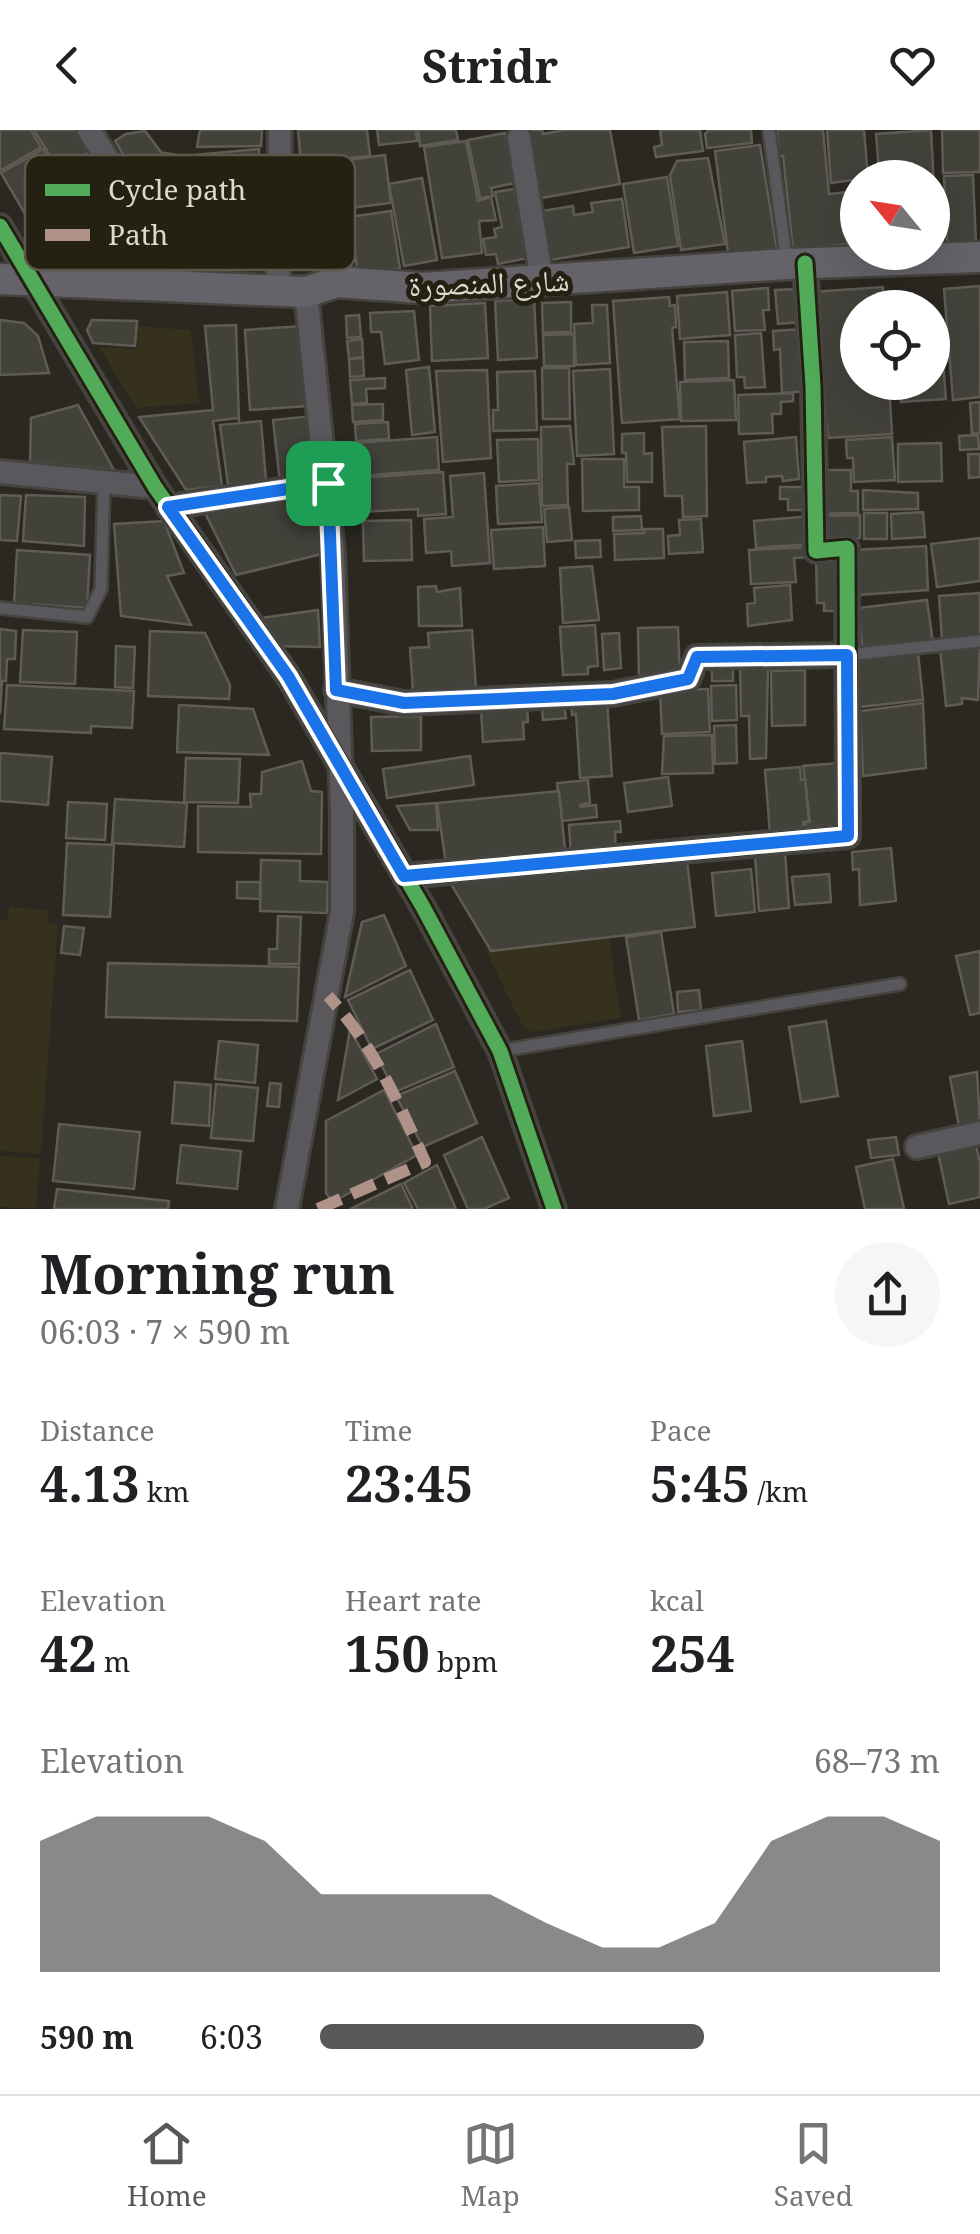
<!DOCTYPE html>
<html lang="en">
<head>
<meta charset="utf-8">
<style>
  :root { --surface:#fff; --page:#f6f6f6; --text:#202124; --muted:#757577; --line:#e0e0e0; --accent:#585856 }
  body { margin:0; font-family:"Noto Serif","Noto Naskh Arabic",serif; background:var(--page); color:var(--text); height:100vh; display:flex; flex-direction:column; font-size:38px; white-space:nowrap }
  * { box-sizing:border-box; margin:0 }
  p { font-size:32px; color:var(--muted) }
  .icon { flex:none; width:55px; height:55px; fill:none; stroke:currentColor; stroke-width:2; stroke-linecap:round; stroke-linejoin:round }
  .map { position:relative; height:1079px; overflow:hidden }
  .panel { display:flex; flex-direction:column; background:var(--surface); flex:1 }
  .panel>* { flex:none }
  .needle { width:65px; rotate:300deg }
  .controls { position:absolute; left:840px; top:30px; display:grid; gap:20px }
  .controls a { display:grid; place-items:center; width:110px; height:110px; border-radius:50%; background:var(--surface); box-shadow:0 10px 40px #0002; font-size:50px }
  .pin { position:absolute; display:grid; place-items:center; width:85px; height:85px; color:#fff; margin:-42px; border-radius:20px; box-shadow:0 5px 15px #0006 }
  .round { display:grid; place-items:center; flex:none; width:105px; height:105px; border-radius:52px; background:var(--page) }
  .headline { display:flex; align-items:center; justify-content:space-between; height:170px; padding:0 40px }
  h1 { font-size:55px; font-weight:700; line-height:75px }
  .metrics { display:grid; grid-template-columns:repeat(3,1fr); gap:15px; height:170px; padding:10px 40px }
  .metrics div { display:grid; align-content:center }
  .metrics b { font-size:50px; font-weight:700 }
  .metrics small { font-size:28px; font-weight:400 }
  .metrics p { font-size:28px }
  .chart { height:280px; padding:20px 40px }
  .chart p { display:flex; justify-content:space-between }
  .chart svg { width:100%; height:180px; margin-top:10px; fill:var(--accent); opacity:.7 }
  ul { padding:0 40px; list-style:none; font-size:32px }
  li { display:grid; grid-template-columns:160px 120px 1fr; align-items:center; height:75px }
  li i { height:25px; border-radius:12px; background:var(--accent) }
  header { display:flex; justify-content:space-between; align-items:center; height:130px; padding:0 40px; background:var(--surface); font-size:45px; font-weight:700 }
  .menu { display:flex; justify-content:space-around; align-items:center; height:140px; border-top:2px solid var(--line); background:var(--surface); font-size:28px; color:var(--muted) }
  .menu a { display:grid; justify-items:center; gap:5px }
  .menu .current { color:var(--accent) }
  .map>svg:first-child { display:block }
  .built { fill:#36311d }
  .building { fill:#42413a; stroke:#5e5c55; stroke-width:2.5 }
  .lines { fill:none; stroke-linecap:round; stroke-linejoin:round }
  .lane-casing { stroke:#45433d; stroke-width:16 }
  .street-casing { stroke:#45433d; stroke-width:28 }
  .secondary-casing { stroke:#45433d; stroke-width:35 }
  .lane { stroke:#5a585d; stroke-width:11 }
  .street { stroke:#5a585d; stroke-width:22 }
  .secondary { stroke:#656269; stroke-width:30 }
  .quiet { stroke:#af9288; stroke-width:12; stroke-dasharray:25 12; stroke-linecap:butt }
  .cycleway-casing { stroke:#242012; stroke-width:21 }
  .cycleway { stroke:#51ab58; stroke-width:15 }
  .route-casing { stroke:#fff; stroke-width:20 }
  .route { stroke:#1a73e8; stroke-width:12 }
  .labels { text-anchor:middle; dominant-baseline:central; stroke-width:10; stroke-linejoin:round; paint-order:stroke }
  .street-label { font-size:30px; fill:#dbd9d0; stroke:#242012 }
  .key { fill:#242012; stroke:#5b584b; stroke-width:2.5 }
  .key-label { font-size:28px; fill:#dbd9d0 }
</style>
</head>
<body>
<header><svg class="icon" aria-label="back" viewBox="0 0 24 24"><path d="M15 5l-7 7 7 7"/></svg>Stridr<svg class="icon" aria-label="heart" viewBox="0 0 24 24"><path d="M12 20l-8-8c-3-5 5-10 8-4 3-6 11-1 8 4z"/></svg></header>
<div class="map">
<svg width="980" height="1079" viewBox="0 0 980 1079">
  <rect width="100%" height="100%" fill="#2a2820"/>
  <g class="built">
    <polygon points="138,196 191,200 199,273 136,278 99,217 136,219"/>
    <polygon points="9,777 49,780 48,793 58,794 41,1024 0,1021 0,790 8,790"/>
    <polygon points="609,807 621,888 535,902 524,899 485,819"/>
    <polygon points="0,1026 40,1028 36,1079 0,1077"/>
  </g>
  <g class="building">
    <polygon points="0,0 31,0 41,17 0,41"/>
    <polygon points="34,0 78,0 90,21 59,40"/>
    <polygon points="200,0 262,0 261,16 197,17"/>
    <polygon points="298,0 367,0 370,26 301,33"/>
    <polygon points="377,0 416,0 417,11 379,15"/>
    <polygon points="418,0 456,0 458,10 420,16"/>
    <polygon points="529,0 542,0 543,4 564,0 610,0 620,54 536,69 525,7 530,6"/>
    <polygon points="660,0 700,0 703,21 656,27 654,17 662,15"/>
    <polygon points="709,0 751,0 752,13 707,18 705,4"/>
    <polygon points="777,0 823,0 829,64 858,61 858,113 793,120 783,26 779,26"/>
    <polygon points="827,0 864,0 868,48 831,53"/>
    <polygon points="931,0 934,57 932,48 906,48 905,40 879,41 876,4"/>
    <polygon points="942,0 980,0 980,42 943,43"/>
    <polygon points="145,1 180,47 188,71 158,83 115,11 126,4"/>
    <polygon points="505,3 515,53 491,58 493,66 480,68 468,10"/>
    <polygon points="466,11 478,71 491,67 496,90 479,91 482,123 442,128 424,17"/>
    <polygon points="760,15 777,120 728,123 715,21"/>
    <polygon points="43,19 65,56 25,84 1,43"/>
    <polygon points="259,19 257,72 201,70 191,74 187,57 165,23 183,26"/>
    <polygon points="91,23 109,54 76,70 59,41"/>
    <polygon points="385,25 391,73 308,83 302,36"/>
    <polygon points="708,28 725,114 681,120 670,45 677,31"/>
    <polygon points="973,45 976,113 947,114 944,46"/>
    <polygon points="667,47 678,116 634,123 623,54"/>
    <polygon points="422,48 437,130 404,136 389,54"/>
    <polygon points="514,59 515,65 522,63 526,83 518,84 527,128 498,134 496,124 486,125 483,109 496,107 494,99 502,97 495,62"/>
    <polygon points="622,69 629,117 544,131 536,82 573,76 574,85 593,82 591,73"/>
    <polygon points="391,81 400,139 358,143 349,87"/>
    <polygon points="980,156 980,267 953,270 944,159"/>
    <polygon points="883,157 884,178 858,178 858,252 889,252 892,304 828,308 826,283 820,283 812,162"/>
    <polygon points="768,158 769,180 763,180 765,200 735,201 732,161"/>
    <polygon points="798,159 801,192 778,194 775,160"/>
    <polygon points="727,162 730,205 680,209 677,166"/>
    <polygon points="669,167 670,176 675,175 676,197 672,198 680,289 622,293 613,171"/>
    <polygon points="534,169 537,228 498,230 495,171"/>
    <polygon points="571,172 571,202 543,203 542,173"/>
    <polygon points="485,173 488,228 432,231 430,176"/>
    <polygon points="592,175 607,175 610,233 576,235 574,194 593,193"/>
    <polygon points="414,181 419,230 385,234 381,202 371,202 370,183"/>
    <polygon points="359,185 361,207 347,208 346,186"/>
    <polygon points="0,190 24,193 38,206 49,243 0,245"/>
    <polygon points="92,190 137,191 135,216 93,213 87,200"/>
    <polygon points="236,195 239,292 239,288 213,291 222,356 186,360 139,287 213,280 205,196"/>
    <polygon points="302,196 307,276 250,280 245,200"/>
    <polygon points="803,199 807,261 782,263 780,219 774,220 773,201"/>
    <polygon points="761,203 765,257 745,258 744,247 737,247 735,205"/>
    <polygon points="574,204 574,236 544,236 543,205"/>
    <polygon points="941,208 946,269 901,272 899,252 932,252 932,209"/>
    <polygon points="362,209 363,227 349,229 347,211"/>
    <polygon points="728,211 729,248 685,250 684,212"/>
    <polygon points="363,228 364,246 350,247 349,229"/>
    <polygon points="429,237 435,302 412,305 406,240"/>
    <polygon points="542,238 569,238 570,289 543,289"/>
    <polygon points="610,239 614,324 577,326 573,241"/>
    <polygon points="487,240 491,328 443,332 436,241"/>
    <polygon points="535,241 537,300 493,301 493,280 498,280 497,242"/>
    <polygon points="385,248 385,258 366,259 367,273 352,274 350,250"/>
    <polygon points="734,250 736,290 681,291 680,252"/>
    <polygon points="793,263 793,271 781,272 781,284 772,284 773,303 739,304 738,265"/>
    <polygon points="980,272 980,303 972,304 970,273"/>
    <polygon points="383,274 383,290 353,292 352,275"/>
    <polygon points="78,275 114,340 30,332 31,288"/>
    <polygon points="312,286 319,349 280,353 273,290"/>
    <polygon points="261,291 266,350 228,355 220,295"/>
    <polygon points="388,292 389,309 356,311 355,294"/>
    <polygon points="570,296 574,334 567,334 568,375 542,376 541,297"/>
    <polygon points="706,296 707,386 683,387 682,366 665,366 662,297"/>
    <polygon points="644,303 644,324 652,323 652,352 627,352 626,323 622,323 622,304"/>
    <polygon points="978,305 979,319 960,320 959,306"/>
    <polygon points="437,307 439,340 357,346 354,313"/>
    <polygon points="796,307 799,349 783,351 782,346 766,347 766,352 747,353 744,312"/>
    <polygon points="892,307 895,350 854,352 853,328 847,328 846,310"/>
    <polygon points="538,309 539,350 499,352 497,310"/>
    <polygon points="941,313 942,351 898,352 898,314"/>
    <polygon points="968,324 980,324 980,347 969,348"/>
    <polygon points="582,329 624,329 624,357 639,357 639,380 583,381"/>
    <polygon points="820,340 851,340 851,361 858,361 858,383 819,384"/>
    <polygon points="443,342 446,384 418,386 418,379 360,382 357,348"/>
    <polygon points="484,343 490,433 452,436 451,421 426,423 424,389 453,387 450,346"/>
    <polygon points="539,353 542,392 498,394 496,356"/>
    <polygon points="780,357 812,357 805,380 788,380 788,369 780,369"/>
    <polygon points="863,360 918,363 918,379 863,380"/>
    <polygon points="314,364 319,370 326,423 236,445 204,381"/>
    <polygon points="0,365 21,366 17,411 0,410"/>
    <polygon points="26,365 85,367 84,416 23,411"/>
    <polygon points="569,377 572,410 547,412 544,379"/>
    <polygon points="923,382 925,407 892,409 891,384"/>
    <rect x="864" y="383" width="23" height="26"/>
    <polygon points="860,385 860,408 820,409 820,386"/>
    <polygon points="641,386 642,400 613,401 613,387"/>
    <polygon points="812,386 814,414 756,418 754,391"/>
    <polygon points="701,389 703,422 669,424 668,406 680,405 679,390"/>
    <polygon points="411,390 412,430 364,431 363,391"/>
    <polygon points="164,391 184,443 167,446 191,495 121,486 114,394"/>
    <polygon points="543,397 545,436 494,439 491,400"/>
    <polygon points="644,399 663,399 664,428 615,430 614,404 644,403"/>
    <polygon points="980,408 980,451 937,457 931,414"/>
    <polygon points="600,410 601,427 576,428 575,411"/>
    <polygon points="926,416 928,460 857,465 854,420"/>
    <polygon points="808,417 809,427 794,428 796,452 751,454 749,420"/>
    <polygon points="17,420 90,425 87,478 14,473"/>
    <polygon points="840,427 842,481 824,481 824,473 817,473 816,428"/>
    <polygon points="592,436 599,490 563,493 560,438"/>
    <polygon points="790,455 792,490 748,496 747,474 755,473 754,458"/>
    <polygon points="436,456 437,462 460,458 462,496 419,496 418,457"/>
    <polygon points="980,463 980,508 942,510 939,466"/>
    <polygon points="927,470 933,513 863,522 858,478"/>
    <polygon points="318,480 320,517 270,516 254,489"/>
    <polygon points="595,495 598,536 588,537 588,544 563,545 560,497"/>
    <polygon points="678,497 680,547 639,548 638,498"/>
    <polygon points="0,499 16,501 15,529 7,529 6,551 2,551 0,584"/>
    <polygon points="23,500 77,502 75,554 20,552"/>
    <polygon points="472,500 476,558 413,562 410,518 429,517 428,503"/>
    <polygon points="150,501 205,503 230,555 229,569 148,566"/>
    <polygon points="619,503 621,538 604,540 602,504"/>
    <polygon points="980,514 978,570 962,568 962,574 946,576 940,518"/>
    <polygon points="116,516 135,517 133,558 115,557"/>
    <polygon points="918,523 923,570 859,577 854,530"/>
    <rect x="712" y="534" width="21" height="17"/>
    <polygon points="740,536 768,536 766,628 750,629 749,586 741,586"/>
    <polygon points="805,540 805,595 772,596 771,541"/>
    <polygon points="7,555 134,561 132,598 91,596 91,603 4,599"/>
    <polygon points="736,555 737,590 712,591 711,556"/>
    <polygon points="708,559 710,602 662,604 660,561"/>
    <polygon points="607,570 612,646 580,648 576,584 572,585 571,573"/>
    <polygon points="923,573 926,638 863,646 860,581"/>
    <polygon points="564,574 566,588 543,590 542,577"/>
    <polygon points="179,575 253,579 269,625 177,622"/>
    <polygon points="527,576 528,592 523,592 524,609 483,612 481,579"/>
    <polygon points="421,586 421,620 372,621 371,587"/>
    <polygon points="736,595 737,633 715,634 714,596"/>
    <polygon points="712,605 713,643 662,644 664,606"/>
    <polygon points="0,623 52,627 48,675 0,671"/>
    <polygon points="470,626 474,655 387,668 383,639"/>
    <polygon points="186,628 240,629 238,673 184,672"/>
    <polygon points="302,631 311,661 322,662 321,724 198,722 198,676 251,677 250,664 261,664 262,642"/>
    <polygon points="838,633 843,694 806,697 805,692 810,692 803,636"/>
    <polygon points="800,637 801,650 805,649 809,691 803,692 804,701 770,704 765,640"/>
    <polygon points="668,647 672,676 628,682 624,653"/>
    <polygon points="588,650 590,673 580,675 581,677 596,675 597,687 561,691 557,653"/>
    <polygon points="559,661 566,729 447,741 437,673"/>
    <polygon points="115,669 187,673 184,717 112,713"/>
    <polygon points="68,672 107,674 105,710 66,708"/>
    <polygon points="436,673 438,700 410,700 397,676"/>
    <polygon points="620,691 621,702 615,702 616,724 571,727 569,695"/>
    <polygon points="67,713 114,715 110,787 63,785"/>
    <polygon points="891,718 896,771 860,775 859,739 853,740 852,722"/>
    <polygon points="785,722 789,778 759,781 755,725"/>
    <polygon points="261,730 300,731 300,751 328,752 327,783 260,781"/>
    <polygon points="687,731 695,797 491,821 451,754"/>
    <polygon points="751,739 755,782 716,786 712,743"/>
    <polygon points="829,744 831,772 795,775 792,747"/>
    <polygon points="237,752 260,752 260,769 237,768"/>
    <polygon points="384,785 406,836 345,867 362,792"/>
    <polygon points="278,786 301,787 299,834 269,834 269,819 277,819"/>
    <polygon points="64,796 84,798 80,825 61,823"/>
    <polygon points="661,802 674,884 639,890 626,807"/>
    <polygon points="980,821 980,883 970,885 956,826"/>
    <polygon points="108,833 299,837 297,891 106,887"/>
    <polygon points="410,840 433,890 372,919 348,870"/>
    <polygon points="699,860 701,880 678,882 677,862"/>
    <polygon points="826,891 838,966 801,972 789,897"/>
    <polygon points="436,894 454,937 395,962 376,924"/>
    <polygon points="350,899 377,949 338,970"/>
    <polygon points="219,911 258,915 255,953 215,949"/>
    <polygon points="742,911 751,981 714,986 706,916"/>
    <polygon points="455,941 477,993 423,1017 396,966"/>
    <polygon points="977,942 980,993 959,997 950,947"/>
    <polygon points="175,952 211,955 209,996 172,993"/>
    <polygon points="270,953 281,954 279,977 267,976"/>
    <polygon points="216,954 258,958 253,1011 211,1008"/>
    <polygon points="384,960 417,1025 333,1072 326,1063 326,991"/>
    <polygon points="59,994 140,1002 134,1059 53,1051"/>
    <polygon points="482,1007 509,1068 484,1079 468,1079 444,1025"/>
    <polygon points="896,1007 899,1025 871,1028 868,1010"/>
    <polygon points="181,1015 241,1021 237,1059 177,1053"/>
    <polygon points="976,1015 980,1033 980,1067 949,1074 938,1023"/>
    <polygon points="893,1029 904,1079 865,1079 856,1037"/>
    <polygon points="437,1035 456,1079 418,1079 404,1053"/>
    <polygon points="401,1054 413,1079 350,1079"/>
    <polygon points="57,1059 169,1071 168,1079 54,1079"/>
  </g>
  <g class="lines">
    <defs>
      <g id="lane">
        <polyline points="769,0 787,134"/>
        <polyline points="0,478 87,487 101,459 104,351"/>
        <polyline points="847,525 980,511"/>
        <polyline points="500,921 900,854"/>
      </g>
      <g id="street">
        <polyline points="89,0 187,156"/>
        <polyline points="519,8 542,151"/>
        <polyline points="0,96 155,357 288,546 423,777 500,921 554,1079"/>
        <polyline points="278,160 280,0"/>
        <polyline points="0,342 155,357"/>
        <polyline points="168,377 328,353"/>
        <polyline points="336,560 404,573 613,564 688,549 697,527 847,525"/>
        <polyline points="405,746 848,706 847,418 816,421 813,256 805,133"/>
        <polyline points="917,1017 980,1003"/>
        <polyline points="287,1079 342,782 342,680 333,424 306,162"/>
      </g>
      <polyline id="secondary" points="0,149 306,162 337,152 422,158 787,134 980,127"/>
    </defs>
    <use href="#lane" class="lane-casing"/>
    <use href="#street" class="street-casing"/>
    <use href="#secondary" class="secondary-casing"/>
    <use href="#lane" class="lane"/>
    <use href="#street" class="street"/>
    <use href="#secondary" class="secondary"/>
    <path class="quiet" d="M 318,1079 L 425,1032 C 399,973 372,913 328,866"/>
    <defs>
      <g id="cycleway">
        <polyline points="0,96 155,357 288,546 423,777 500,921 554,1079"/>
        <polyline points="405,746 848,706 847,418 816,421 813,256 805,133"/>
      </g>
    </defs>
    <use href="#cycleway" class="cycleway-casing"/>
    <use href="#cycleway" class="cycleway"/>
  </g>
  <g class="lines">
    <defs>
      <polygon id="route" points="328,353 336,560 404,573 613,564 688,549 697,527 847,525 848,706 404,746 288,546 168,377"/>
    </defs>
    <use href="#route" class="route-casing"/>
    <use href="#route" class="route"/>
  </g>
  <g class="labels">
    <g class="street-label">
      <text transform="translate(489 152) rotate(-2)">شارع المنصورة</text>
    </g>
  </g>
  <rect x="25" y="25" width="330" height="115" rx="15" class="key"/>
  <rect x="45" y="54" width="45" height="12" fill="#51ab58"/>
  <rect x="45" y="99" width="45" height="12" fill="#af9288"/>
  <g class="key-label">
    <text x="108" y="70">Cycle path</text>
    <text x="108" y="115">Path</text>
  </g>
</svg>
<div class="controls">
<a><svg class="needle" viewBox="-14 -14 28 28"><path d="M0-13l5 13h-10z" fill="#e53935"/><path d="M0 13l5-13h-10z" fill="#757577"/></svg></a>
<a><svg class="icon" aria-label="locate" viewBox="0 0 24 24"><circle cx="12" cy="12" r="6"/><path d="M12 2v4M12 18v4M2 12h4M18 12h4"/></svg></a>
</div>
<div class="pin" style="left:328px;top:353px;background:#1e9e55"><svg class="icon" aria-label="arrive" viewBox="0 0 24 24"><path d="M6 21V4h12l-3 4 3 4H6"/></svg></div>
</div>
<section class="panel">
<div class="headline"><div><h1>Morning run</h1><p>06:03 · 7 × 590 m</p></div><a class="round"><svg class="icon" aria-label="share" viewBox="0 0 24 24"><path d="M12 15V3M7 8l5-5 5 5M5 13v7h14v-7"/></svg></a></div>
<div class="metrics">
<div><p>Distance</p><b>4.13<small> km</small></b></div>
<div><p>Time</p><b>23:45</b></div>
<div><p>Pace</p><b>5:45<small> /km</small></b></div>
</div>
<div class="metrics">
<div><p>Elevation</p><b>42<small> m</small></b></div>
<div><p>Heart rate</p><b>150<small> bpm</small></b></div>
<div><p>kcal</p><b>254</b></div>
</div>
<div class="chart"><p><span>Elevation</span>68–73 m</p>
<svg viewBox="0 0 160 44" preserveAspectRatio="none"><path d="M0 44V12L10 6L20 6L30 6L40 12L50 25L60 25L70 25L80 25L90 32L100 38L110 38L120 32L130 12L140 6L150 6L160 12V44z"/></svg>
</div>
<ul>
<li><b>590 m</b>6:03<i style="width:62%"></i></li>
</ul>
</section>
<nav class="menu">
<a class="current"><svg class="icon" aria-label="home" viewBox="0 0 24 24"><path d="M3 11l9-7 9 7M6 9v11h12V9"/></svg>Home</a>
<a><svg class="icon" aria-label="map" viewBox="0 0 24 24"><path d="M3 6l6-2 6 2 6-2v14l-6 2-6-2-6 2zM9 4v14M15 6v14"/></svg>Map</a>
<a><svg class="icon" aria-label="saved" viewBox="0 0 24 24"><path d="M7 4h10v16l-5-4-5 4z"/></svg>Saved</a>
</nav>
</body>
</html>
